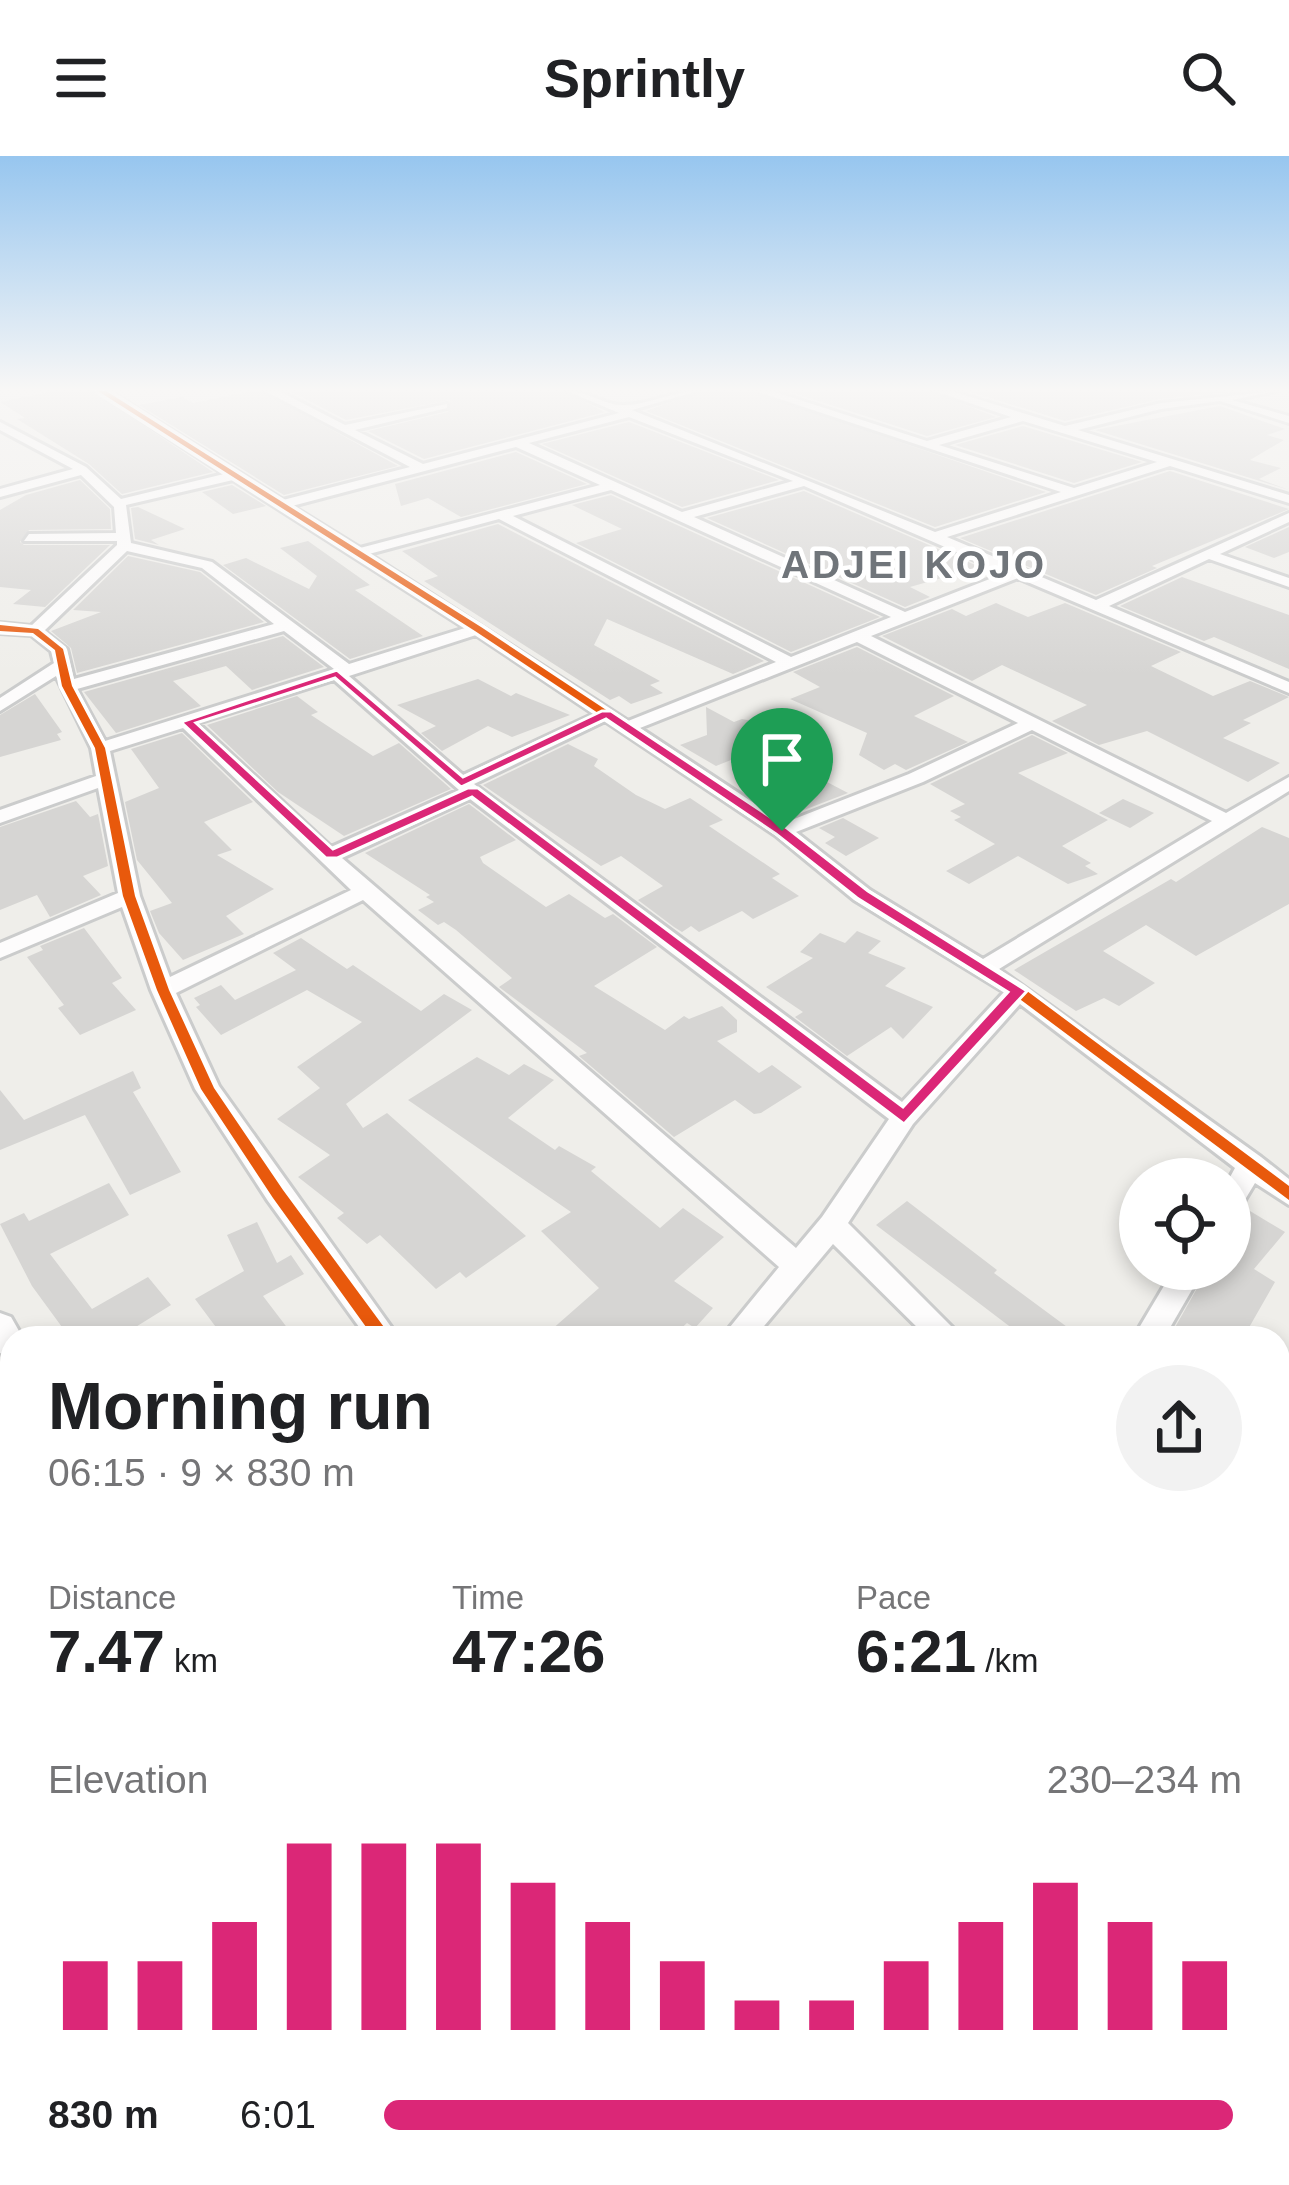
<!DOCTYPE html>
<html lang="en">
<head>
<meta charset="utf-8">
<style>
  :root { --surface:#fff; --page:#f2f2f2; --text:#202124; --muted:#757577; --accent:#db2777 }
  body { margin:0; font-family:Helvetica,sans-serif; background:var(--page); color:var(--text); height:100vh; display:flex; flex-direction:column; font-size:45px; white-space:nowrap }
  * { box-sizing:border-box; margin:0 }
  p { font-size:39px; color:var(--muted) }
  .icon { flex:none; width:66px; height:66px; fill:none; stroke:currentColor; stroke-width:2; stroke-linecap:round; stroke-linejoin:round }
  .map { position:relative; flex:1; overflow:hidden }
  .drawer { position:absolute; left:0px; top:1170px; width:1290px; height:861px; display:flex; flex-direction:column; background:var(--surface); border-radius:36px 36px 0 0; box-shadow:0 6px 18px #0003 }
  .drawer>* { flex:none }
  .buttons { position:absolute; left:1119px; top:1002px; display:grid; gap:24px }
  .buttons a { display:grid; place-items:center; width:132px; height:132px; border-radius:50%; background:var(--surface); box-shadow:0 6px 18px #0003; font-size:60px }
  .pin { position:absolute; display:grid; place-items:center; width:102px; height:102px; color:#fff; margin:-123px -51px; border-radius:50% 50% 50% 0; rotate:-45deg; box-shadow:0 0 12px #0007 }
  .pin .icon { rotate:45deg }
  .round { display:grid; place-items:center; flex:none; width:126px; height:126px; border-radius:63px; background:var(--page) }
  .overview { display:flex; align-items:center; justify-content:space-between; height:204px; padding:0 48px }
  h1 { font-size:66px; font-weight:700; line-height:90px }
  .metrics { display:grid; grid-template-columns:repeat(3,1fr); gap:18px; height:204px; padding:12px 48px }
  .metrics div { display:grid; align-content:center }
  .metrics b { font-size:60px; font-weight:700 }
  .metrics small { font-size:33px; font-weight:400 }
  .metrics p { font-size:33px }
  .chart { height:336px; padding:24px 48px }
  .chart p { display:flex; justify-content:space-between }
  .chart svg { width:100%; height:216px; margin-top:12px; stroke:var(--accent); stroke-width:6 }
  ul { padding:0 48px; list-style:none; font-size:39px }
  li { display:grid; grid-template-columns:192px 144px 1fr; align-items:center; height:90px }
  li i { height:30px; border-radius:15px; background:var(--accent) }
  header { display:flex; justify-content:space-between; align-items:center; height:156px; padding:0 48px; background:var(--surface); font-size:54px; font-weight:700 }
  .map>svg:first-child { display:block }
  .building { fill:#d6d5d3 }
  .lines { fill:none; stroke-linecap:round; stroke-linejoin:round }
  .street-casing { stroke:#cbcccc; stroke-width:6 }
  .street { fill:#fdfcfc; fill-rule:evenodd }
  .cycleway-casing { stroke:#fff; stroke-width:7 }
  .cycleway { fill:#e8590c; fill-rule:evenodd }
  .route { fill:#db2777; stroke:#fff; stroke-width:3; fill-rule:evenodd }
  .labels { text-anchor:middle; dominant-baseline:central; stroke-width:9; stroke-linejoin:round; paint-order:stroke }
  .far-district-label { font-size:39px; font-weight:bold; letter-spacing:3px; fill:#70757a; stroke:#fff }
</style>
</head>
<body>
<header><svg class="icon" aria-label="menu" viewBox="0 0 24 24"><path d="M4 6h16M4 12h16M4 18h16"/></svg>Sprintly<svg class="icon" aria-label="search" viewBox="0 0 24 24"><circle cx="10" cy="10" r="6"/><path d="M15 15l6 6"/></svg></header>
<div class="map">
<svg width="1289" height="2029" viewBox="0 0 1289 2029">
  <rect width="100%" height="100%" fill="#efeeea"/>
  <g class="building">
    <polygon points="54,235 92,235 213,316 122,338 89,308 17,263 25,262 0,246"/>
    <polygon points="253,235 261,235 398,310 284,339 139,249 182,241 193,247"/>
    <polygon points="290,235 563,235 605,256 424,303 368,275 448,256 450,244 346,264"/>
    <polygon points="702,235 751,235 1046,336 935,371 646,255"/>
    <polygon points="788,235 930,235 996,261 927,280"/>
    <polygon points="968,235 1226,235 1227,236 1160,243 1065,265"/>
    <polygon points="1220,250 1285,273 1267,279 1284,284 1250,304 1281,312 1259,323 1289,334 1095,274"/>
    <polygon points="629,266 779,324 682,351 542,288"/>
    <polygon points="1023,270 1142,306 1074,327 955,289"/>
    <polygon points="516,296 587,328 461,361 428,342 401,350 395,328"/>
    <polygon points="1170,315 1289,353 1152,410 1157,412 1096,439 960,382"/>
    <polygon points="80,324 110,353 111,373 29,374 20,386 24,389 110,389 45,451 13,448 31,434 0,431 0,354 26,339"/>
    <polygon points="232,329 266,350 233,358 202,336"/>
    <polygon points="804,335 980,411 910,431 930,441 905,451 707,362"/>
    <polygon points="611,339 880,461 791,496 576,387 622,373 572,349"/>
    <polygon points="138,351 185,373 151,384 159,389 135,383 131,352"/>
    <polygon points="498,368 764,505 733,518 607,463 594,489 660,525 650,529 663,537 631,548 619,540 610,544 424,425 438,420 402,395"/>
    <polygon points="1289,371 1289,396 1274,402 1245,391"/>
    <polygon points="308,385 370,429 355,434 423,480 350,503 223,409 246,402 309,433 317,420 280,392"/>
    <polygon points="128,400 200,416 264,466 77,517 71,492 51,475 101,456 73,454"/>
    <polygon points="1182,421 1289,459 1289,513 1214,481 1204,485 1120,450"/>
    <polygon points="996,447 1028,461 1065,447 1181,496 1151,510 1213,540 1250,525 1289,541 1243,564 1251,567 1223,582 1280,607 1248,626 1147,575 1099,589 1052,565 1087,549 1002,509 972,525 882,480 952,453 966,460"/>
    <polygon points="283,480 324,511 252,534 226,510 173,525 201,550 116,577 84,536"/>
    <polygon points="857,491 954,540 914,560 968,586 906,614 895,608 884,614 859,599 867,577 790,543 820,531 793,516"/>
    <polygon points="478,523 511,540 516,537 570,559 512,581 488,570 442,595 421,577 436,570 397,549"/>
    <polygon points="35,538 62,576 57,578 61,584 0,601 0,559"/>
    <polygon points="297,540 318,556 311,559 373,600 399,587 451,633 344,680 278,636 207,569"/>
    <polygon points="706,551 734,566 742,563 803,575 716,610 680,589 707,579"/>
    <polygon points="182,577 253,646 204,666 232,694 217,699 274,733 226,760 244,778 183,804 159,777 150,755 172,747 137,704 125,646 159,632 131,593"/>
    <polygon points="1032,579 1068,597 1018,617 1108,664 1062,690 1091,707 1085,710 1098,718 1068,728 1018,700 969,728 946,715 995,688 954,664 961,661 950,655 965,648 930,628"/>
    <polygon points="568,588 598,603 594,610 636,639 665,653 690,642 723,664 709,670 780,718 772,722 799,740 753,763 742,755 699,776 691,770 682,776 674,771 638,744 663,730 621,700 601,710 483,629"/>
    <polygon points="825,625 848,637 796,657 778,646"/>
    <polygon points="1123,643 1154,657 1130,672 1099,657"/>
    <polygon points="76,645 90,661 98,658 108,710 83,720 101,739 50,761 37,739 0,754 0,671"/>
    <polygon points="469,648 516,684 480,701 483,707 546,751 569,738 605,762 613,758 657,791 594,830 665,874 684,860 689,863 722,850 737,864 737,876 717,885 759,917 772,909 802,931 761,957 754,958 735,944 674,981 579,900 587,897 499,831 512,822 456,774 444,766 438,769 418,754 434,746 426,741 430,739 365,697"/>
    <polygon points="843,662 879,682 846,700 825,687 835,681 819,672"/>
    <polygon points="1262,671 1289,682 1289,748 1196,800 1146,769 1103,795 1155,827 1119,850 1104,842 1076,855 1014,814 1171,723 1176,726"/>
    <polygon points="84,772 122,822 112,827 136,854 80,879 58,852 64,849 27,801 43,794 40,790"/>
    <polygon points="857,775 881,785 868,797 906,812 885,830 933,851 903,883 891,871 847,900 795,861 803,856 766,831 813,802 800,796 820,777 845,787"/>
    <polygon points="301,782 347,813 353,809 421,855 444,838 472,854 346,948 363,972 387,957 526,1080 466,1122 460,1116 436,1133 380,1079 367,1088 337,1062 344,1057 298,1021 330,999 277,963 320,932 297,911 362,866 307,834 221,879 196,851 200,849 194,842 221,829 235,844 296,814 273,797"/>
    <polygon points="477,901 509,919 524,908 554,924 508,962 555,994 559,990 596,1011 591,1015 660,1072 683,1052 724,1081 674,1125 713,1152 695,1172 687,1167 671,1182 542,1182 599,1132 541,1075 571,1056 408,944"/>
    <polygon points="133,915 141,932 133,936 181,1016 130,1039 85,959 0,994 0,934 24,964"/>
    <polygon points="109,1027 129,1059 50,1098 92,1153 148,1121 171,1149 118,1182 70,1182 32,1130 0,1068 24,1057 29,1065"/>
    <polygon points="907,1045 997,1114 994,1117 1082,1182 1025,1182 876,1069"/>
    <polygon points="1245,1052 1285,1076 1254,1113 1275,1126 1243,1182 1169,1182 1208,1113 1230,1113 1230,1059"/>
    <polygon points="257,1066 277,1107 291,1099 304,1118 263,1140 295,1182 224,1182 195,1143 244,1115 227,1079"/>
  </g>
  <g class="lines">
    <defs>
      <g id="street">
        <path d="M 96,235 L 109,235 L 283,344 L 410,311 L 265,235 L 279,235 L 345,269 L 447,248 L 447,252 L 355,274 L 423,308 L 619,257 L 567,235 C 587,235 604,249 622,249 C 647,250 672,235 698,235 L 632,254 L 935,376 L 1061,336 L 755,235 L 772,235 L 927,285 L 1011,261 L 934,235 L 951,235 L 1065,270 L 1161,247 L 1276,235 L 1232,244 L 1289,260 L 1289,267 L 1220,245 L 1161,253 L 1078,274 L 1289,339 L 1289,347 L 1170,310 L 947,381 L 1096,444 L 1289,357 L 1289,366 L 1220,398 L 1289,422 L 1289,431 L 1209,403 L 1109,450 L 1289,526 L 1289,537 L 1018,422 L 871,480 L 1226,657 L 1289,621 L 1289,635 L 999,813 L 1261,1001 L 1289,1023 L 1289,1049 L 1255,1027 L 1240,1052 L 1230,1055 L 1229,1023 L 1235,1012 L 1020,848 L 913,968 L 848,1067 L 963,1182 L 928,1182 L 833,1088 L 754,1182 L 721,1182 L 779,1111 L 363,744 L 176,837 L 219,930 L 399,1182 L 367,1182 L 268,1045 L 195,933 L 151,834 L 122,751 L 0,802 L 0,787 L 118,737 L 98,632 L 0,667 L 0,654 L 96,620 L 91,592 L 56,520 L 0,555 L 0,542 L 54,507 L 51,495 L 31,479 L 0,477 L 0,467 L 31,470 L 117,389 L 117,385 L 24,385 L 29,378 L 116,377 L 114,351 L 81,319 L 0,341 L 0,333 L 73,313 L 0,274 L 0,266 L 86,311 L 121,343 L 224,318 ZM 629,261 L 793,325 L 682,356 L 529,287 ZM 1023,265 L 1157,306 L 1074,332 L 939,289 ZM 516,291 L 600,329 L 360,392 L 292,350 ZM 233,324 L 465,472 L 349,508 L 212,406 L 131,387 L 126,349 ZM 804,330 L 1005,417 L 905,456 L 694,361 ZM 611,334 L 891,461 L 791,501 L 513,360 ZM 499,363 L 776,506 L 628,565 L 369,398 ZM 127,395 L 202,412 L 274,468 L 74,523 L 67,493 L 44,475 ZM 284,475 L 334,513 L 105,585 L 77,533 ZM 476,479 L 594,558 L 463,619 L 349,520 ZM 857,486 L 1018,567 L 909,618 L 784,667 L 640,572 ZM 334,524 L 459,634 L 331,691 L 198,567 ZM 605,565 L 775,679 L 854,744 L 1004,836 L 902,946 L 474,628 ZM 183,572 L 351,734 L 170,821 L 140,740 L 110,595 ZM 1032,574 L 1212,665 L 983,803 L 870,734 L 796,676 L 923,626 ZM 470,643 L 889,963 L 822,1061 L 796,1092 L 342,702 Z"/>
        <polygon points="1174,1113 1204,1113 1164,1182 1133,1182"/>
        <polygon points="0,1157 11,1161 23,1182 12,1182 12,1203 0,1197"/>
        <polygon points="12,1243 12,1274 0,1278 0,1247"/>
        <polygon points="1278,1484 1289,1489 1289,1533 1278,1528"/>
        <polygon points="12,1643 12,1687 0,1692 0,1648"/>
        <polygon points="1289,1922 1289,1974 1278,1978 1278,1926"/>
        <polygon points="89,2019 141,2019 137,2029 85,2029"/>
        <polygon points="633,2019 683,2019 687,2029 637,2029"/>
        <polygon points="934,2019 985,2019 989,2029 938,2029"/>
        <polygon points="1177,2019 1232,2019 1228,2029 1173,2029"/>
      </g>
    </defs>
    <use href="#street" class="street-casing"/>
    <use href="#street" class="street"/>
    <defs>
      <g id="cycleway">
        <polygon points="98,235 106,235 481,471 786,673 866,736 1023,832 1289,1030 1289,1044 1013,838 858,742 778,677 475,475"/>
        <polygon points="0,469 38,473 63,493 72,530 105,592 135,740 169,834 214,932 283,1034 392,1182 374,1182 273,1042 201,933 157,834 123,740 95,592 62,530 55,494 33,477 0,475"/>
      </g>
    </defs>
    <use href="#cycleway" class="cycleway-casing"/>
    <use href="#cycleway" class="cycleway"/>
  </g>
  <linearGradient id="sky" x2="0" y2="1"><stop stop-color="#97c6ef"/><stop offset="0.45" stop-color="#f8f7f6"/><stop offset="1" stop-color="#f8f7f6" stop-opacity="0"/></linearGradient>
  <rect width="1289" height="519" fill="url(#sky)"/>
  <path class="route" d="M 337,514 L 463,621 L 602,555 L 611,555 L 787,672 L 868,735 L 1027,835 L 904,968 L 472,641 L 337,702 L 326,702 L 181,566 ZM 335,522 L 461,631 L 606,563 L 776,678 L 857,742 L 1008,836 L 903,951 L 478,632 L 468,632 L 333,693 L 196,567 Z"/>
  <g class="labels">
    <g class="far-district-label">
      <text x="914" y="408">ADJEI KOJO</text>
    </g>
  </g>
</svg>
<div class="buttons">
<a><svg class="icon" aria-label="locate" viewBox="0 0 24 24"><circle cx="12" cy="12" r="6"/><path d="M12 2v4M12 18v4M2 12h4M18 12h4"/></svg></a>
</div>
<div class="pin" style="left:782px;top:675px;background:#1e9e55"><svg class="icon" aria-label="arrive" viewBox="0 0 24 24"><path d="M6 21V4h12l-3 4 3 4H6"/></svg></div>
<section class="drawer">
<div class="overview"><div><h1>Morning run</h1><p>06:15 · 9 × 830 m</p></div><a class="round"><svg class="icon" aria-label="share" viewBox="0 0 24 24"><path d="M12 15V3M7 8l5-5 5 5M5 13v7h14v-7"/></svg></a></div>
<div class="metrics">
<div><p>Distance</p><b>7.47<small> km</small></b></div>
<div><p>Time</p><b>47:26</b></div>
<div><p>Pace</p><b>6:21<small> /km</small></b></div>
</div>
<div class="chart"><p><span>Elevation</span>230–234 m</p>
<svg viewBox="0 0 160 44" preserveAspectRatio="none"><path d="M5 44V30M15 44V30M25 44V22M35 44V6M45 44V6M55 44V6M65 44V14M75 44V22M85 44V30M95 44V38M105 44V38M115 44V30M125 44V22M135 44V14M145 44V22M155 44V30"/></svg>
</div>
<ul>
<li><b>830 m</b>6:01<i style="width:99%"></i></li>
</ul>
</section>
</div>
</body>
</html>
